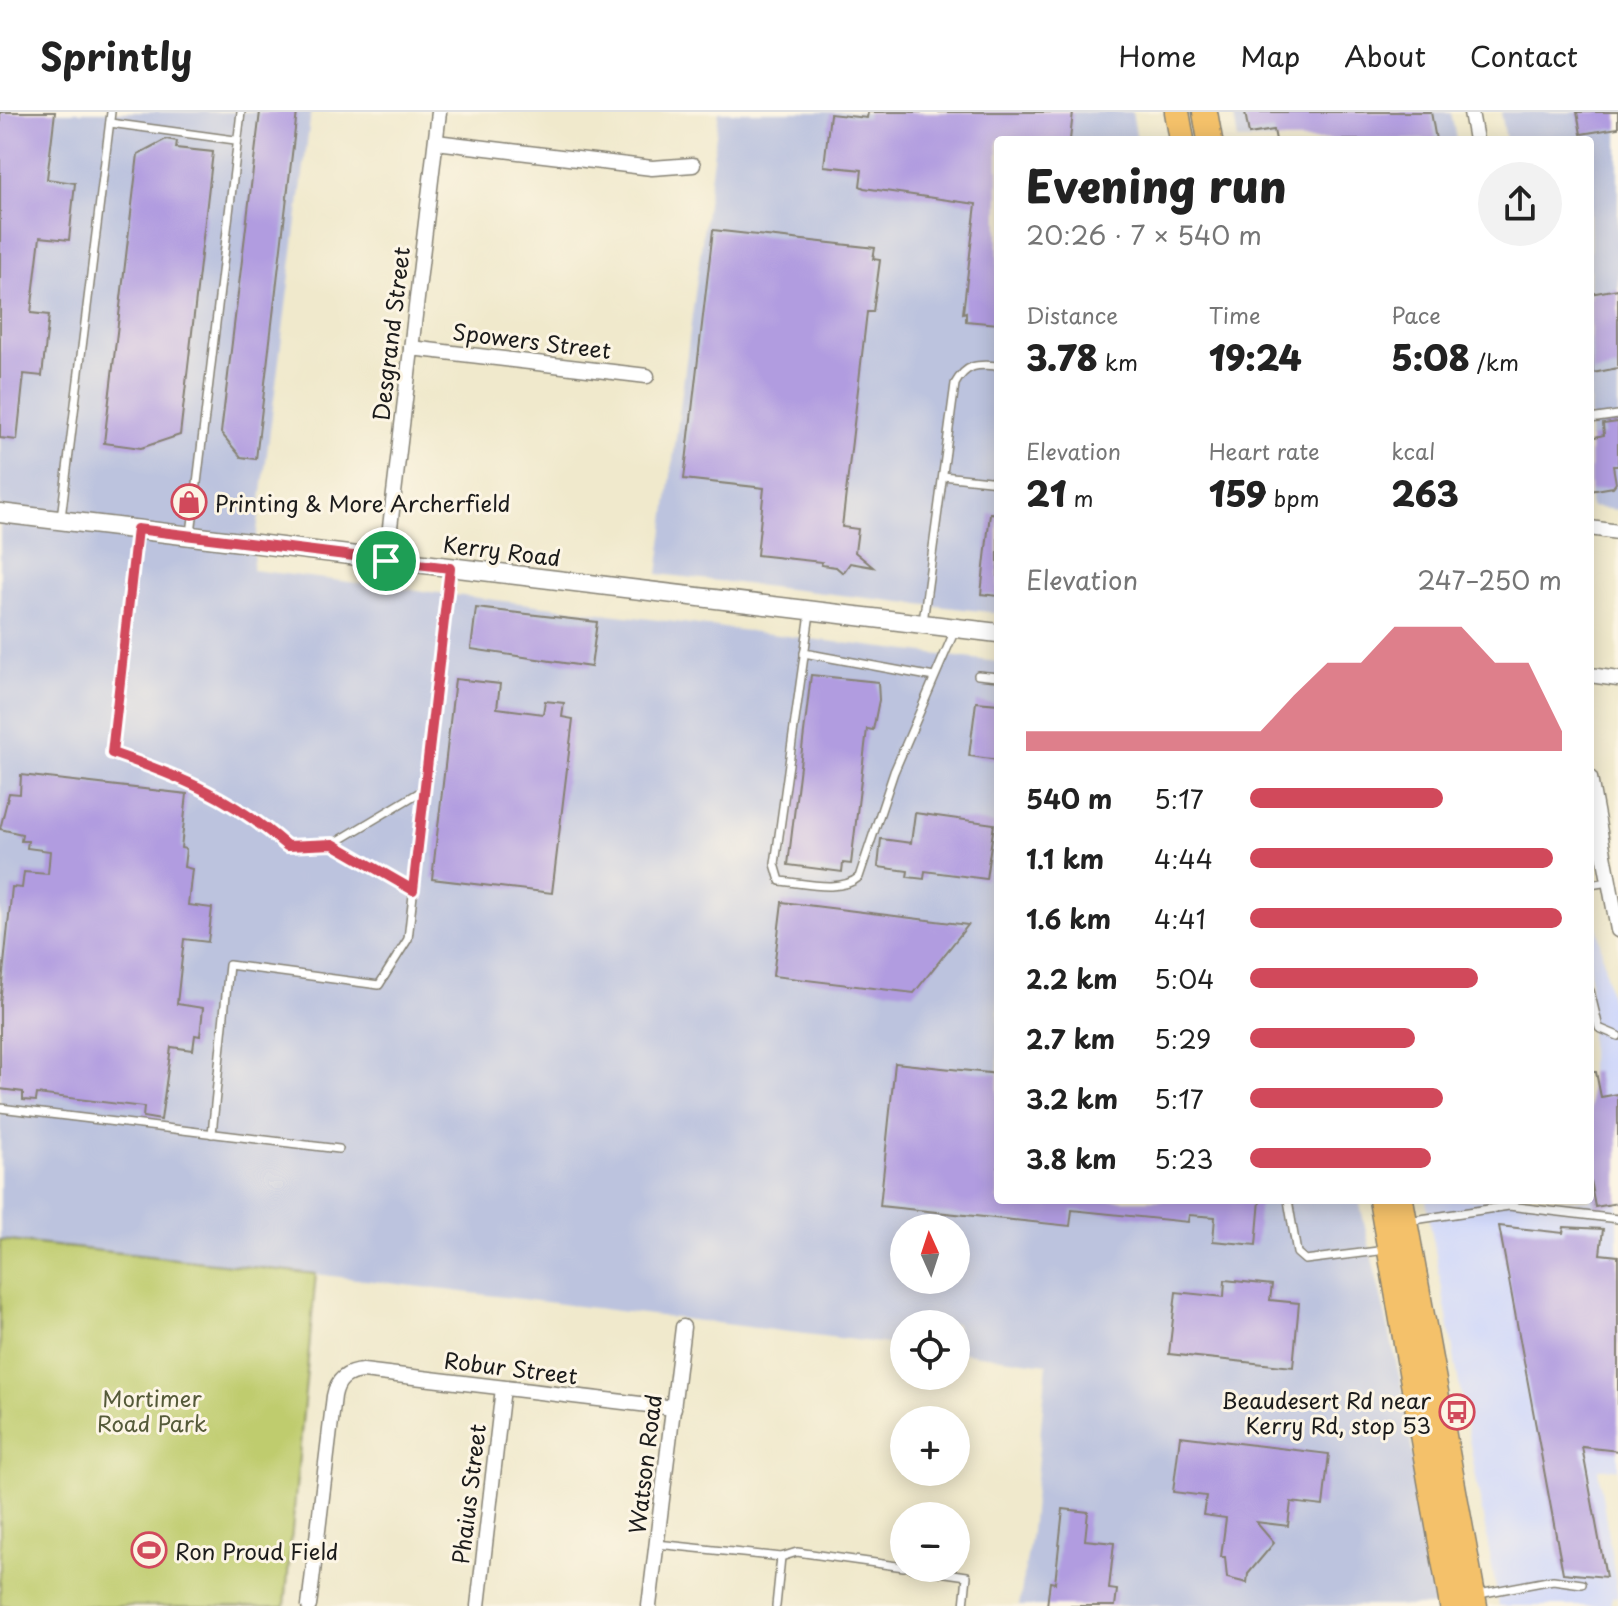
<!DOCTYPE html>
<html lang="en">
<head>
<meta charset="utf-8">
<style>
  :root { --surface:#fff; --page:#f2f2f2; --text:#222; --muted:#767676; --line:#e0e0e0; --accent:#d1495b }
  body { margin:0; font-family:"Playpen Sans",sans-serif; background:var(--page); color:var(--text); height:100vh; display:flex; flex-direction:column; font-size:30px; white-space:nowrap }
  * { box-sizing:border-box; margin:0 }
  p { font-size:26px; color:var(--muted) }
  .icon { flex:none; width:44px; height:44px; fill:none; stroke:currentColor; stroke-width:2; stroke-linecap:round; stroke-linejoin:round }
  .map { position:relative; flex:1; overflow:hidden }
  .panel { position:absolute; left:994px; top:24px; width:600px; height:1068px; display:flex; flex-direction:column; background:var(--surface); border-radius:8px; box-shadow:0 4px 20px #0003 }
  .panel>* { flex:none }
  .needle { width:52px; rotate:357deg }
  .controls { position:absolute; left:890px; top:1102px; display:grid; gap:16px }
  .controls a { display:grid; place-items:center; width:80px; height:80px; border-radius:50%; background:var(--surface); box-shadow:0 4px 20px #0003; font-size:40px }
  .pin { position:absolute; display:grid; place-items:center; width:68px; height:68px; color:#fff; margin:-34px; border:4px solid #fff; border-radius:50%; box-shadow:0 2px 8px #0007 }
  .round { display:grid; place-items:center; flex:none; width:84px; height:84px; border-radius:42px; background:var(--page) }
  .headline { display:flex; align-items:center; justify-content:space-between; height:136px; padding:0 32px }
  h1 { font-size:44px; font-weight:800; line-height:60px }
  .metrics { display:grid; grid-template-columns:repeat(3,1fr); gap:12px; height:136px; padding:8px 32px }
  .metrics div { display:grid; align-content:center }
  .metrics b { font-size:34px; font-weight:800 }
  .metrics small { font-size:22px; font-weight:400 }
  .metrics p { font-size:22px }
  .chart { height:224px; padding:16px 32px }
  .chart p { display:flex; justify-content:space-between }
  .chart svg { width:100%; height:144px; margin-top:8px; fill:var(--accent); opacity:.7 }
  ul { padding:0 32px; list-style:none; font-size:26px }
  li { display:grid; grid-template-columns:128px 96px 1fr; align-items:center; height:60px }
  li i { height:20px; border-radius:10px; background:var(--accent) }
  header { display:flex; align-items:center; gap:48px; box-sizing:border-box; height:112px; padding:0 40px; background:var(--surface); border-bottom:2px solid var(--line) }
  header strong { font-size:38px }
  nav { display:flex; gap:44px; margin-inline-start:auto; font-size:28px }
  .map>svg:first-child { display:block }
  .built { fill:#d2d9f9 }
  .industrial { fill:#bcc3de; fill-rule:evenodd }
  .green { fill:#bfcc6e; stroke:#6e7445; stroke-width:2 }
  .building { fill:#b19ce0 }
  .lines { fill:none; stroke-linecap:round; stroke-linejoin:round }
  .service-casing { stroke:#868274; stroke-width:10 }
  .minor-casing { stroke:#868274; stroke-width:17 }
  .tertiary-casing { stroke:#868274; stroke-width:21 }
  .trunk-casing { stroke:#868274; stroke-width:27 }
  .service { stroke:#fff; stroke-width:7 }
  .minor { stroke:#fff; stroke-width:14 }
  .tertiary { stroke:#fff; stroke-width:18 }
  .trunk { stroke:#f4c16a; stroke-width:24 }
  .route-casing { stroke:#fff; stroke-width:16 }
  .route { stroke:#d1495b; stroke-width:10 }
  .labels { text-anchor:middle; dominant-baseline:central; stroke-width:6; stroke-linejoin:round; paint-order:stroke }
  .street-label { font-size:22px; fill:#1c1c1c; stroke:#fcf5e5 }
  .poi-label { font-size:22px; fill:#1c1c1c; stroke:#fcf5e5; text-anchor:start }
  .park-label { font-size:22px; fill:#555a39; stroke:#fcf5e5 }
</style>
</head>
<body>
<header>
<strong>Sprintly</strong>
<nav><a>Home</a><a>Map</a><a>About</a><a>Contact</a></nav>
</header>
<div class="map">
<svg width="1618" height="1494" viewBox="0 0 1618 1494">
  <rect width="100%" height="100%" fill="#fcf5e5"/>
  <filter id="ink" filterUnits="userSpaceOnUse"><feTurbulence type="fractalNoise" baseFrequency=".0125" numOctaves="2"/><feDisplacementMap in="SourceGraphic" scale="16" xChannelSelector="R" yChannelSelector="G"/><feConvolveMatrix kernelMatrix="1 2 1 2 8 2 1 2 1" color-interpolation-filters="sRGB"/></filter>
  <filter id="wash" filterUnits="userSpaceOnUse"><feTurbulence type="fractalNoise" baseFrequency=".006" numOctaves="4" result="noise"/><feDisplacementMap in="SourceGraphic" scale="32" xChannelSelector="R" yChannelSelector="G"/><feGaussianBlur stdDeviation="1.8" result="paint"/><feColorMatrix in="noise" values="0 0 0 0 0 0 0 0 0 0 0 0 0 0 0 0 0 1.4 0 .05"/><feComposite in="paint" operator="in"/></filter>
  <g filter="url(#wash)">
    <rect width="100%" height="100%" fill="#f0e9cc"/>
    <polygon class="built" points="1590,776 1618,928 1618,1357 1598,1357 1618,1484 1612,1485 1610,1494 1499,1494 1426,1088 1590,1088"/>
    <g class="industrial">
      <path d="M 0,0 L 311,0 L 252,458 L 998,550 L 998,1088 L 1359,1088 L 1405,1289 L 1434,1494 L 1019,1494 L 1031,1420 L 1047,1252 L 956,1240 L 956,1212 L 904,1212 L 904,1234 L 316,1162 L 0,1128 ZM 904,1116 L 956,1116 L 956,1168 L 904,1168 Z"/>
      <polygon points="719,0 1132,0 1137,28 998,28 998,501 658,462"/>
      <polygon points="1233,0 1451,0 1456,28 1238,28"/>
      <polygon points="1501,0 1618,0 1618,398 1590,395 1590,28 1506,28"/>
    </g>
    <polygon class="green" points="0,1128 316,1162 285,1494 0,1494"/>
    <g id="blocks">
      <g class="building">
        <polygon points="0,0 55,0 47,67 75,71 69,128 40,125 31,201 49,203 42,264 24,262 17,328 0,326"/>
        <polygon points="260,0 297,0 256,347 241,345 221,321"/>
        <polygon points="868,0 1073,0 1070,28 998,28 998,212 966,209 966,200 963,201 976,92 864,76 860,74 862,58 824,54 830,2 867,6"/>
        <polygon points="1245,0 1431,0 1436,28 1276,28 1274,18 1249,22"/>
        <polygon points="1577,0 1618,0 1618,16 1581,22"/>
        <polygon points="166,27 177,29 176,36 213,40 180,323 141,336 104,331 138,42"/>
        <polygon points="713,118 875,136 873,147 880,148 873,200 867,200 842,415 858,417 855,440 873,455 850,451 843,461 836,455 821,453 822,450 757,443 764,376 684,367"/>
        <polygon points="1618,177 1618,256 1593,261 1590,182"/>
        <polygon points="1618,310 1618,354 1613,354 1616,371 1613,375 1590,379 1590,326 1604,323 1603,312"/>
        <polygon points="990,401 998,402 998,484 981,482"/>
        <polygon points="476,496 597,510 591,555 471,537"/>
        <polygon points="811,563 878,570 879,588 873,618 867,617 851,752 843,751 842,760 788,753"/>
        <polygon points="455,567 500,572 497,596 543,602 545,589 564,591 562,605 573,607 552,781 432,767"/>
        <polygon points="976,590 998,592 998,648 969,644"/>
        <polygon points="21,663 187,682 181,736 186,737 184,755 192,757 188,793 212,796 208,830 184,827 177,892 203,896 200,924 195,923 193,938 171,935 161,1008 143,1005 144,995 37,982 36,989 23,988 23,980 0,977 0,891 12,775 22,776 24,760 48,762 50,739 27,736 28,729 21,729 22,722 0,717 9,681 20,682"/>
        <polygon points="915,701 994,712 986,767 925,759 924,767 907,765 908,759 878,755 881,727 911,731"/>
        <polygon points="782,790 968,813 914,881 773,864"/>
        <polygon points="895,951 998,962 998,1088 1260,1088 1256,1133 1213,1129 1215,1105 1189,1103 1188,1110 1072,1098 1070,1114 880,1094"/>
        <polygon points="1590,960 1596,960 1601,985 1618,982 1618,1091 1595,1095 1590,1068"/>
        <polygon points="1499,1114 1563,1121 1564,1115 1603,1117 1600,1142 1618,1144 1618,1339 1582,1335 1606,1465 1563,1461"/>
        <polygon points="1225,1168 1272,1173 1270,1188 1299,1191 1293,1255 1169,1242 1176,1180 1224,1185"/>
        <polygon points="1180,1324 1329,1342 1323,1394 1291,1390 1288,1414 1256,1410 1274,1431 1248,1462 1247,1471 1227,1466 1225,1445 1221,1445 1226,1406 1203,1403 1206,1384 1173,1380"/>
        <polygon points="1063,1397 1088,1400 1085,1428 1114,1431 1109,1477 1117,1478 1115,1494 1047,1494 1050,1470 1055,1471"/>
      </g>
    </g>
  </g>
  <g filter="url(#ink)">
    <use href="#blocks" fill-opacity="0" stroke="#868274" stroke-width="2"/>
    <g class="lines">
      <defs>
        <g id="service">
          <polyline points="110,11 235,28"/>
          <polyline points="1590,307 1618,303"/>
          <polyline points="943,364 998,370"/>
          <polyline points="61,406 111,0"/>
          <path d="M 137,418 L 112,641 C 179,664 233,686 287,734 L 333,732 L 425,677"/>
          <polyline points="191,422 241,0"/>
          <path d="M 810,501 L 775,752 L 780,769 C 804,771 841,781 859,765 L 894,660 L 955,518"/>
          <path d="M 923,510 L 955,272 C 966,252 977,252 998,254"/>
          <polyline points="804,541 934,565"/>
          <polyline points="978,563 998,565"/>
          <polyline points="333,732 413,778"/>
          <polyline points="1590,773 1609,770"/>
          <polyline points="1590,879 1599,916 1618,924"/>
          <polyline points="0,996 339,1037"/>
          <polyline points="212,1022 229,853 379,873 408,827 450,458"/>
          <polyline points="1288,1088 1297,1141 1305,1148 1386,1138"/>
          <polyline points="1407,1109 1509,1094 1618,1107"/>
          <polyline points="657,1432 781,1445 797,1440 904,1455"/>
          <polyline points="911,1456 967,1464 964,1494"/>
          <polyline points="1479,1482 1553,1468 1582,1472"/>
          <polyline points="776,1494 781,1445"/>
        </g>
        <g id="minor">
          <polyline points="1471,0 1476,28"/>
          <polyline points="436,30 652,56 693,53"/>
          <polyline points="411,236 647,264"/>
          <polyline points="1590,416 1618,420"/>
          <polyline points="386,449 439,0"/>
          <polyline points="1590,563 1618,567"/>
          <polyline points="1590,666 1618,818"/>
          <path d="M 309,1494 L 334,1284 C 337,1268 346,1260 363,1259 L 674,1296"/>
          <polyline points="478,1494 503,1276"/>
          <polyline points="649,1494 683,1215"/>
        </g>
        <polyline id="tertiary" points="0,401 998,521"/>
        <g id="trunk">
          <polyline points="1177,0 1182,28"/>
          <polyline points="1205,0 1210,28"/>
          <polyline points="1381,1088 1452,1494"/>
          <polyline points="1401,1088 1475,1494"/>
        </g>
      </defs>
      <use href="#service" class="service-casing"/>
      <use href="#minor" class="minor-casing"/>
      <use href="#tertiary" class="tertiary-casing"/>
      <use href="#trunk" class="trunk-casing"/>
      <use href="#service" class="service"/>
      <use href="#minor" class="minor"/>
      <use href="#tertiary" class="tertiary"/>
      <use href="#trunk" class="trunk"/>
    </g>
  </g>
  <g class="lines" filter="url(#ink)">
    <defs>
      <path id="route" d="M 137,417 L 450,456 L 413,778 L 333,732 L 287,734 C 233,686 179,664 112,641 Z"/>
    </defs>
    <use href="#route" class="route-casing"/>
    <use href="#route" class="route"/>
  </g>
  <defs>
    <symbol id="shop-ring" viewBox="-11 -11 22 22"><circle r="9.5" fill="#fcf5e5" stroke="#d1495b" stroke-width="1.5"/><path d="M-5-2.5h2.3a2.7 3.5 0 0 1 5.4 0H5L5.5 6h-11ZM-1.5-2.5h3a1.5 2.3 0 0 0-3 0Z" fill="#d1495b"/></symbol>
    <symbol id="bus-ring" viewBox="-11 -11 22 22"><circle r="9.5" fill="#fcf5e5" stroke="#d1495b" stroke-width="1.5"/><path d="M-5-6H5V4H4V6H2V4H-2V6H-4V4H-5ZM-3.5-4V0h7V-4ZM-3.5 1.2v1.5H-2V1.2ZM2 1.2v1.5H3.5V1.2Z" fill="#d1495b"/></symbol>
    <symbol id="stadium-ring" viewBox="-11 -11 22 22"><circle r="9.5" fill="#fcf5e5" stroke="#d1495b" stroke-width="1.5"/><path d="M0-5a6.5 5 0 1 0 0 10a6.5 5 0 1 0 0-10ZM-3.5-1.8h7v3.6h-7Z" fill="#d1495b"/></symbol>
  </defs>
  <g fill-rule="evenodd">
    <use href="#shop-ring" x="169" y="370" width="40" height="40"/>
    <use href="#bus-ring" x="1437" y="1280" width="40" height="40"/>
    <use href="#stadium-ring" x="129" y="1418" width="40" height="40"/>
  </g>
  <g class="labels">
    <g class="street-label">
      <text transform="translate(390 222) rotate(-83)">Desgrand Street</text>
      <text transform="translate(532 228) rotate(7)">Spowers Street</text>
      <text transform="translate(502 438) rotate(7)">Kerry Road</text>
      <text transform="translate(511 1255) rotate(7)">Robur Street</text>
      <text transform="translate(644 1352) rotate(-83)">Watson Road</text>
      <text transform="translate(468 1382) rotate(-83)">Phaius Street</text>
    </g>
    <g class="poi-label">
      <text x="215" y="390">Printing &amp; More Archerfield</text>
      <text x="1431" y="1287" text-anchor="end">Beaudesert Rd near<tspan x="1431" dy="25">Kerry Rd, stop 53</tspan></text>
      <text x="175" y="1438">Ron Proud Field</text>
    </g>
    <g class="park-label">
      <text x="152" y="1285">Mortimer<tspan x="152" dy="25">Road Park</tspan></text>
    </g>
  </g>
</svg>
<div class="controls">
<a><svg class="needle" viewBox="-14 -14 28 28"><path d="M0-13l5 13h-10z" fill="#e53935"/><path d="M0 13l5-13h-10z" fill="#767676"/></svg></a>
<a><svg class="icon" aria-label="locate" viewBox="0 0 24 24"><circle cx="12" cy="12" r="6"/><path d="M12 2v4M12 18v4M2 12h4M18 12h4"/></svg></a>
<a>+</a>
<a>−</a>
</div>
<div class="pin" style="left:386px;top:449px;background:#1e9e55"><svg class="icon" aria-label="arrive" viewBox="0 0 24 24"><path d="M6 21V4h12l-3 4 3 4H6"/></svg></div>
<section class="panel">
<div class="headline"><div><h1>Evening run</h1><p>20:26 · 7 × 540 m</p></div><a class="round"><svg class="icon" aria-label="share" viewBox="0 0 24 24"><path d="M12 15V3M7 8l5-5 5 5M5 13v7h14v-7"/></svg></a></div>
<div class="metrics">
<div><p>Distance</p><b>3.78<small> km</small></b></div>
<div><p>Time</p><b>19:24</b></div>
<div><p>Pace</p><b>5:08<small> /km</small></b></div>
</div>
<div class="metrics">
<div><p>Elevation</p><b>21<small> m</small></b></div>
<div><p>Heart rate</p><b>159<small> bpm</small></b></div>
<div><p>kcal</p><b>263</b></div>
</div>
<div class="chart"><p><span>Elevation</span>247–250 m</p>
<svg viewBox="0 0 160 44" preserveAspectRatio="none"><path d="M0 44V38L10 38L20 38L30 38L40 38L50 38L60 38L70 38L80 27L90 17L100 17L110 6L120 6L130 6L140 17L150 17L160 38V44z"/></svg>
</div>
<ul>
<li><b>540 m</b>5:17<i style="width:62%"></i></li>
<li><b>1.1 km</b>4:44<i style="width:97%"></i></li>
<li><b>1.6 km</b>4:41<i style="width:100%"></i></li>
<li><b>2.2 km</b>5:04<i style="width:73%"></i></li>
<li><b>2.7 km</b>5:29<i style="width:53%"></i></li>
<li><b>3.2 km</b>5:17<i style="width:62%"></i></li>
<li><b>3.8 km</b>5:23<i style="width:58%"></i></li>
</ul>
</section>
</div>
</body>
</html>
